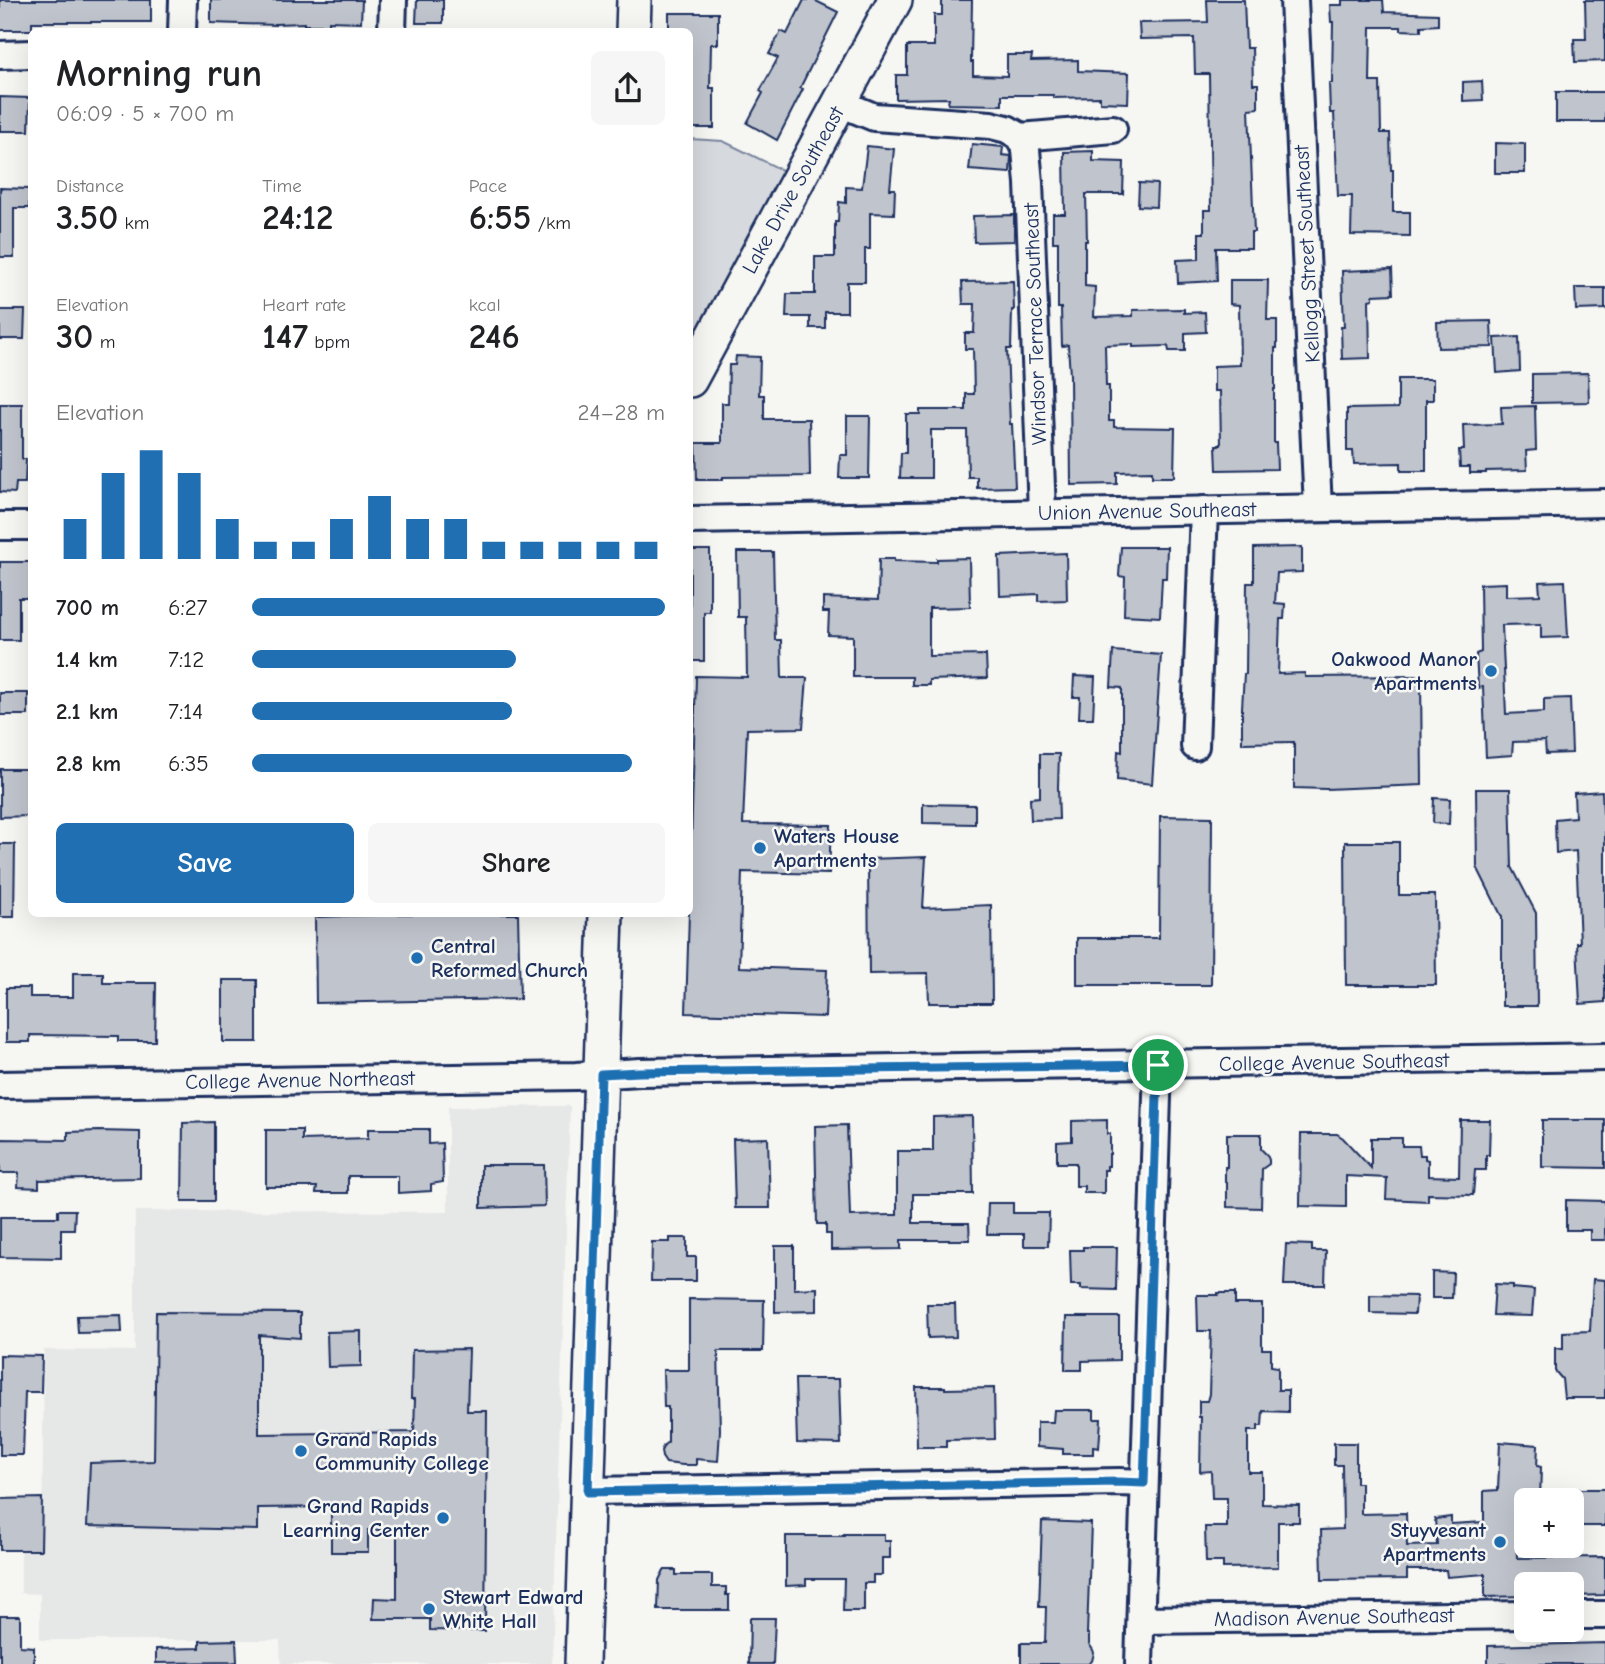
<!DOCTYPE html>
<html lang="en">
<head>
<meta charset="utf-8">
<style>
  :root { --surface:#fff; --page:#f6f6f6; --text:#202124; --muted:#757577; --accent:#1f6fb2 }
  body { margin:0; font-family:"Comic Neue",sans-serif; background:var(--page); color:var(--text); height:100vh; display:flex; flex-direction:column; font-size:26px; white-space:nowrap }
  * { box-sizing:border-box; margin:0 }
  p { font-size:23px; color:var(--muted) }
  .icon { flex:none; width:38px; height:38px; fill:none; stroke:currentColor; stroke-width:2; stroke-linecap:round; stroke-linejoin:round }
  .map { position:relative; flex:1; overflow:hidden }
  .panel { position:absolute; left:28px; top:28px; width:665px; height:889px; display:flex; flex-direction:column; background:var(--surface); border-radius:10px; box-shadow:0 7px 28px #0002 }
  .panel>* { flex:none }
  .tools { position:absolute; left:1514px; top:1488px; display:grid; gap:14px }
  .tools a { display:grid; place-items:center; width:70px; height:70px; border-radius:10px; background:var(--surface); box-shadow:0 7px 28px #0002; font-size:35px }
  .pin { position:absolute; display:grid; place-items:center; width:60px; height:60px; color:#fff; margin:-30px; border:4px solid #fff; border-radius:50%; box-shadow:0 2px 7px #0007 }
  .round { display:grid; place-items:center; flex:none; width:74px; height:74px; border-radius:10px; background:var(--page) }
  .head { display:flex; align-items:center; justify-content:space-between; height:119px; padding:0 28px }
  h1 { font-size:38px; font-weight:700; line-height:52px }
  .figures { display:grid; grid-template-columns:repeat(3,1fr); gap:10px; height:119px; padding:7px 28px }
  .figures div { display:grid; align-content:center }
  .figures b { font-size:35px; font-weight:700 }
  .figures small { font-size:19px; font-weight:400 }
  .figures p { font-size:19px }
  .chart { height:196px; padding:14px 28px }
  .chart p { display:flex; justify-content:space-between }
  .chart svg { width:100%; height:126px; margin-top:7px; stroke:var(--accent); stroke-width:6 }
  .cta { display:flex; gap:14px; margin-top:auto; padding:14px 28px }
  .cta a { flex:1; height:80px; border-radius:10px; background:var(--accent); color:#fff; font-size:28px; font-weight:700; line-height:80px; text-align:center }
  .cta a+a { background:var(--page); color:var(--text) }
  ul { padding:0 28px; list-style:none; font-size:23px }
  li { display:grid; grid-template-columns:112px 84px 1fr; align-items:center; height:52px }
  li i { height:18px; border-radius:9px; background:var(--accent) }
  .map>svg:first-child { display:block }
  .built { fill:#e6e7e7 }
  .green { fill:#d6d9dd; stroke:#78849e; stroke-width:2 }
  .building { fill:#c0c4cd; stroke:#1b2f5e; stroke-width:2 }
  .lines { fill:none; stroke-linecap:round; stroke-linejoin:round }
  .minor-casing { stroke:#1b2f5e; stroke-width:32 }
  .major-casing { stroke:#1b2f5e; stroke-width:38 }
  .minor { stroke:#f6f6f2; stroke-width:26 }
  .major { stroke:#f6f6f2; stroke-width:33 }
  .route-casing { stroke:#fff; stroke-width:14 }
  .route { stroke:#1f6fb2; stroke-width:9 }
  .poi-dot { fill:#1f6fb2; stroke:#f6f6f2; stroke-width:2.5 }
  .labels { text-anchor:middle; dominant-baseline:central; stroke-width:5; stroke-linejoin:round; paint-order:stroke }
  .street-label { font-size:21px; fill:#1b2f5e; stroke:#f6f6f2 }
  .poi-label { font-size:21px; font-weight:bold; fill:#1b2f5e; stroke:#f6f6f2; text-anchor:start }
</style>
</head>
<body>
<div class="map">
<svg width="1605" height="1664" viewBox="0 0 1605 1664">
  <rect width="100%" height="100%" fill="#f6f6f2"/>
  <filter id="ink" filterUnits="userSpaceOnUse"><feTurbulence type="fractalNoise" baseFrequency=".0143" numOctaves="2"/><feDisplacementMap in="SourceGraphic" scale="14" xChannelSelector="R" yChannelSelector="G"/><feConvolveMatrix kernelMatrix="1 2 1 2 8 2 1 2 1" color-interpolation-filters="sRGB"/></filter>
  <g filter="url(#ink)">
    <polygon class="built" points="570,1106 552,1664 281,1664 280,1640 40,1640 40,1594 21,1593 21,1551 42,1551 44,1350 135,1351 135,1211 448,1212 448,1107"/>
    <polygon class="green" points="690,139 723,141 784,171 690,347"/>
    <g class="building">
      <polygon points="0,0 151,0 151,22 32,22 32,30 0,30"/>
      <polygon points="211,0 362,0 361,22 329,21 329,25 304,25 304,23 275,24 275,25 211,23"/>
      <polygon points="417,0 443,0 443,23 416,23"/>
      <polygon points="804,0 814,0 838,12 800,88 803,89 777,140 747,123 763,93 760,91 778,58 769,54 781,31 787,34"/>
      <polygon points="942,0 972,0 971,62 973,62 973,75 1007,76 1007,55 1032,55 1031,61 1078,60 1078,71 1129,73 1128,103 1100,102 1100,97 1053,98 1053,95 1002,95 1002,105 948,104 949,98 896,99 896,75 907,75 907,46 934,46 934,15 942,15"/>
      <polygon points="1207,0 1244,0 1246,48 1252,48 1253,84 1258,84 1258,108 1249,109 1254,232 1251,232 1251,248 1216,248 1217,281 1178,283 1177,260 1199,259 1199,233 1204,233 1204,210 1211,210 1209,74 1195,74 1194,38 1140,39 1139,23 1208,22"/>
      <polygon points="1342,0 1383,0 1384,12 1438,14 1438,25 1421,26 1421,31 1401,30 1401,27 1371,27 1370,82 1380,82 1381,133 1390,133 1391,170 1393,170 1393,212 1410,212 1410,236 1351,235 1352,196 1338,196 1334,113 1330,113 1329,83 1332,83 1333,22 1331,22 1330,5 1342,5"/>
      <polygon points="1585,0 1605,0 1605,61 1575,62 1574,39 1586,39"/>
      <polygon points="669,13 718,13 718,44 711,44 710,88 714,88 714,128 690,128 690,32 669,32"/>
      <polygon points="1482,81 1483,100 1463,101 1463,82"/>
      <rect x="1556" y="92" width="49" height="30"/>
      <polygon points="0,97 30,98 29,131 0,131"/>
      <polygon points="1495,143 1525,144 1525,173 1495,173"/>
      <polygon points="972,144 1003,147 1002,155 1011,156 1010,173 969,170"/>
      <polygon points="867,146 894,149 890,189 895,189 894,214 870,213 870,249 865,249 865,282 847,282 847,312 825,312 825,328 810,328 810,317 786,317 787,294 815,294 815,257 835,257 835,222 838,222 839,202 846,203 846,187 862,188"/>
      <polygon points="1093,151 1093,161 1124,162 1123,194 1086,194 1087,241 1085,241 1085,286 1095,287 1094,317 1133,316 1133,310 1184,309 1184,313 1205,312 1206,332 1185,333 1185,351 1169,351 1168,346 1133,347 1133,344 1105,345 1106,386 1109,386 1109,421 1114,421 1114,427 1175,428 1174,477 1152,477 1152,471 1117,472 1117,484 1071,485 1070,375 1068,345 1062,346 1061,308 1058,308 1058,242 1053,242 1053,214 1065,214 1064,152"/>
      <polygon points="1139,183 1157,184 1156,207 1138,206"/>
      <polygon points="0,188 29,189 29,208 14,208 14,257 0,257"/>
      <polygon points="1014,215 1014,241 974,242 973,216"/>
      <polygon points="1392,269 1393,294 1373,295 1373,299 1369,300 1370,358 1342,359 1341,327 1344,327 1342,271"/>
      <polygon points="1230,280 1268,280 1267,320 1277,320 1277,348 1275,348 1275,389 1274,389 1274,443 1276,443 1277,469 1217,470 1216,445 1221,445 1220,391 1214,391 1214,366 1240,365 1239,305 1230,304"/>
      <polygon points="1013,281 1014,310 1012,310 1011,349 1007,349 1010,424 1012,424 1015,487 977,488 977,477 968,477 967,430 931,430 931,478 900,478 901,453 906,453 906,414 920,414 920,410 966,410 966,394 974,394 973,349 965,349 965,333 974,333 975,304 963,304 962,282"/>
      <polygon points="1575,288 1605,288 1605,309 1576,310"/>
      <polygon points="0,310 25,310 24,339 0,339"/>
      <polygon points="1491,321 1492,347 1438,348 1437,322"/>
      <polygon points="1519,337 1520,371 1497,373 1495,338"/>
      <polygon points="736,356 760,357 759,395 764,395 764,419 809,419 810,476 723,477 723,480 697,480 696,443 722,443 722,403 728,403 729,365 735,365"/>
      <polygon points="1588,373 1589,402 1532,403 1532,374"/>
      <polygon points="1398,379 1433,379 1433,400 1426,400 1426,471 1401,471 1401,463 1354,464 1353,451 1347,451 1347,409 1398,408"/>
      <polygon points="0,404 22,404 22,459 26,459 25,483 16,483 15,493 0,492"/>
      <polygon points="1535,406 1536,450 1526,451 1527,470 1486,471 1486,473 1470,473 1470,467 1460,467 1459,450 1464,450 1463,425 1502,424 1501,407"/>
      <polygon points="847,416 870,416 869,478 839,478 840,455 847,455"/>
      <polygon points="1121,547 1167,547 1166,578 1162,578 1160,617 1124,615 1125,577 1119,576"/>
      <polygon points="1302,547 1302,572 1277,573 1275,603 1285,604 1284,619 1280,619 1278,674 1305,673 1305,677 1421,676 1422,785 1326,789 1294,788 1294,742 1242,743 1242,708 1244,674 1246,674 1247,583 1254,583 1254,548"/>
      <polygon points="690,550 710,550 710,612 704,612 704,661 690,661"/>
      <polygon points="737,552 773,552 775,640 781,640 782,678 807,678 803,728 747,729 743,824 831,825 829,874 742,872 739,967 827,970 825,1017 686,1013 696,676 747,677 746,617 738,617"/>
      <polygon points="1066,553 1067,600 1038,601 1038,594 1000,596 999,556"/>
      <polygon points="969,558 970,607 929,608 929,656 986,655 987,678 929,680 929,685 912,685 912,677 853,677 853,636 828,635 829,612 823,612 823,598 878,600 879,559 894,559 894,561 937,562 937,559"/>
      <polygon points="0,562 32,562 32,598 19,598 19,640 0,640"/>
      <polygon points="1565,581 1568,637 1541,638 1541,624 1502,625 1506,714 1544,712 1544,699 1570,698 1572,753 1546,754 1545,741 1513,742 1512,755 1486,757 1483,687 1478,688 1476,654 1481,652 1480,584 1506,583 1506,596 1540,595 1539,582"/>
      <polygon points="1113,651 1161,655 1152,784 1117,780 1118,751 1122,752 1122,688 1111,687"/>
      <polygon points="1074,676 1095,677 1093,718 1079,718 1080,697 1073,697"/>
      <rect x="0" y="693" width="28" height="22"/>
      <polygon points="1040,754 1059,754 1058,787 1059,819 1031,820 1030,798 1040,797"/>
      <polygon points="0,769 28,769 29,816 0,817"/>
      <polygon points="1476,789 1510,789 1512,867 1536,913 1537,1006 1502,1006 1502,917 1477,867"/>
      <polygon points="1602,791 1603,813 1605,813 1605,1002 1580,1004 1577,943 1580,943 1576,851 1556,853 1555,819 1575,817 1574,793"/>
      <polygon points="1434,798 1450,799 1449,824 1433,823"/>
      <polygon points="923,804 975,805 975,824 923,823"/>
      <polygon points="1160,816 1212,817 1211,985 1077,985 1077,938 1159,938"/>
      <polygon points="1345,842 1399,842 1399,895 1435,895 1436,985 1346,985"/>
      <polygon points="0,844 15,844 14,917 0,917"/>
      <polygon points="926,857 923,908 991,905 992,1003 929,1003 928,973 869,974 868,859"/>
      <polygon points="379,914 518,914 520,999 316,1003 315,917 379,915"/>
      <polygon points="73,973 103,973 103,983 156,983 155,1041 118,1041 118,1036 30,1035 30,1042 6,1042 6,988 30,988 30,997 73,997"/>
      <rect x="223" y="980" width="34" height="62"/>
      <polygon points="972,1116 973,1194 913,1194 913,1223 969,1223 970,1240 901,1240 901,1249 831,1250 831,1234 826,1234 826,1224 817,1224 815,1126 847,1125 850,1216 891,1215 897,1215 897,1151 933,1151 933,1117"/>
      <polygon points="1107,1120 1107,1134 1110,1134 1110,1154 1109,1154 1109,1166 1107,1166 1107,1170 1104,1170 1104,1193 1084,1193 1084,1186 1076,1186 1076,1163 1057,1163 1057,1142 1072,1141 1072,1121"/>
      <polygon points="1460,1120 1490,1120 1489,1155 1486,1155 1486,1170 1475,1170 1473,1195 1428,1194 1428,1201 1386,1199 1387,1178 1346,1176 1346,1207 1300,1206 1301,1134 1337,1134 1343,1138 1371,1168 1371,1138 1402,1138 1402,1146 1419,1146 1420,1155 1425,1155 1425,1159 1428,1160 1428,1176 1459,1177"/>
      <polygon points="1542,1120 1605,1120 1605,1168 1542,1167"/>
      <polygon points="214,1122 214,1201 182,1201 183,1123"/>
      <polygon points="368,1129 429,1129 429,1144 442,1143 443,1182 431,1184 431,1191 398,1193 398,1176 348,1176 348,1193 316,1193 317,1187 266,1187 266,1130 302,1130 302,1140 368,1138"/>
      <polygon points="99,1131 140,1132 140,1178 39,1180 39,1188 18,1187 19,1173 0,1173 0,1139 68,1140 68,1132"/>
      <polygon points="1227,1134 1261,1134 1261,1149 1267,1155 1269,1160 1269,1164 1262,1169 1261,1208 1227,1207 1227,1182 1225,1182 1225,1167 1227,1167"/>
      <polygon points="768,1138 770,1208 735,1208 733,1139"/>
      <polygon points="481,1165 544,1165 545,1206 481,1208"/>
      <polygon points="1566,1200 1605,1201 1605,1240 1590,1240 1590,1230 1566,1230"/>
      <polygon points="988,1203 1013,1203 1013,1213 1049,1213 1048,1246 1024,1246 1024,1234 987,1234"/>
      <polygon points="58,1210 75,1210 74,1229 61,1229 61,1258 0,1257 0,1217 58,1217"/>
      <polygon points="670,1238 687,1238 687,1257 696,1257 696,1281 651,1281 652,1242 670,1242"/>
      <polygon points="1286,1244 1312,1245 1312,1251 1326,1251 1325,1285 1284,1285"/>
      <polygon points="775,1246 794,1246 794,1289 817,1288 817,1311 775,1312"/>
      <polygon points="1083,1247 1117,1247 1116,1290 1081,1289 1081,1285 1071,1285 1070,1250 1083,1250"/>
      <polygon points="1432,1272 1453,1273 1452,1298 1432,1298"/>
      <polygon points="1593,1279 1605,1280 1605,1398 1564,1398 1562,1379 1555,1371 1555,1348 1563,1349 1563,1332 1590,1331"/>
      <polygon points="1495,1284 1513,1285 1513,1288 1534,1290 1532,1316 1493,1315"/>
      <polygon points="1218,1293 1235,1293 1235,1304 1262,1304 1262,1349 1271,1349 1271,1366 1278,1367 1278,1390 1288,1390 1288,1412 1263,1411 1262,1426 1258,1426 1258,1431 1248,1431 1248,1472 1262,1472 1262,1504 1299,1505 1299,1522 1278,1522 1278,1567 1223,1568 1223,1562 1206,1562 1205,1527 1227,1527 1227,1498 1212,1498 1211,1471 1200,1472 1201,1417 1199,1417 1199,1401 1207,1401 1209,1394 1211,1331 1198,1331 1197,1295 1218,1295"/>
      <polygon points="1370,1295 1416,1296 1415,1314 1370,1313"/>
      <polygon points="689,1299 764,1300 763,1351 718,1351 720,1430 718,1461 696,1459 696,1465 683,1465 666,1463 662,1457 661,1451 664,1445 668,1442 668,1407 664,1407 663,1370 689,1370"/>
      <polygon points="927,1304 955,1304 956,1337 928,1338"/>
      <polygon points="156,1312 300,1313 300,1338 259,1335 259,1434 414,1432 415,1399 411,1399 412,1350 469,1349 467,1411 487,1411 485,1631 430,1630 430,1619 373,1619 374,1598 397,1599 397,1530 368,1530 368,1552 331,1552 331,1507 258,1508 258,1530 87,1526 90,1463 154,1461"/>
      <polygon points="121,1315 122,1332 78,1333 77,1316"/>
      <polygon points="1066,1317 1119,1317 1119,1360 1082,1361 1082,1370 1065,1370"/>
      <polygon points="361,1331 361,1366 328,1367 327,1332"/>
      <polygon points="0,1355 42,1356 41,1392 25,1392 23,1455 0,1455"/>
      <polygon points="795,1379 839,1379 841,1444 797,1443"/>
      <polygon points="916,1387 945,1387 945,1389 994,1388 995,1439 946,1440 946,1447 917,1447"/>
      <polygon points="1054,1410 1094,1410 1094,1419 1101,1419 1099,1448 1093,1447 1093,1454 1063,1454 1063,1449 1037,1447 1037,1422 1053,1422"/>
      <polygon points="1500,1442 1538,1445 1537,1466 1541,1467 1540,1500 1526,1500 1526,1527 1516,1527 1517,1558 1605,1557 1605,1595 1572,1596 1572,1584 1526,1584 1526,1596 1485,1597 1485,1574 1447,1577 1446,1570 1407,1570 1407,1579 1322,1580 1321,1530 1343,1529 1342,1465 1334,1465 1334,1443 1356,1443 1356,1483 1361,1483 1361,1514 1406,1513 1407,1546 1437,1545 1435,1519 1451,1517 1451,1524 1484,1522 1484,1491 1498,1490"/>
      <rect x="1572" y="1489" width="33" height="37"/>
      <polygon points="42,1498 41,1550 0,1550 0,1499"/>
      <polygon points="1042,1521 1091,1523 1087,1634 1089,1634 1089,1644 1093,1650 1094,1653 1092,1661 1088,1664 1021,1664 1021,1643 1045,1643 1046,1607 1039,1607"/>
      <polygon points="844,1534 884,1534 884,1541 890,1541 890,1558 882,1558 882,1575 873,1575 873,1583 864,1583 864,1611 843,1611 844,1579 806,1579 806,1585 786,1586 786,1536 844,1536"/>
      <polygon points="664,1570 676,1570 676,1575 712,1575 712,1587 726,1587 726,1595 729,1595 729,1610 658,1610 659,1580"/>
      <polygon points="0,1616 20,1616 20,1646 34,1647 34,1664 0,1664"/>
      <polygon points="750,1618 775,1618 773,1664 749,1664"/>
      <polygon points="236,1640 237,1662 156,1663 156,1649 200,1648 200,1641"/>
      <polygon points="1605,1643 1605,1664 1488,1664 1488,1646"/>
    </g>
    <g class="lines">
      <defs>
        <g id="minor">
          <polyline points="1294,0 1318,508"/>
          <polyline points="182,32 183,0"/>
          <polyline points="392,32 393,0"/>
          <polyline points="0,55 32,54"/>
          <polyline points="840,103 874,117 991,125 1007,129 1021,137 1113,129"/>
          <polyline points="1021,137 1026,150 1029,183 1042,512"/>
          <polyline points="690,520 1605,503"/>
          <polyline points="0,526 32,526"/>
          <polyline points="1195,746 1204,510"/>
          <polyline points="0,1085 576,1076 640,1072 1605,1057"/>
          <polyline points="588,1491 1119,1482 1144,1483"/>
          <polyline points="1572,1615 1605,1615"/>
          <polyline points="1141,1620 1526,1615"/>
          <polyline points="1139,1664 1158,1065"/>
        </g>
        <g id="major">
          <polyline points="633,32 634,0"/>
          <polyline points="690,380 895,0"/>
          <polyline points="582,1664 606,914"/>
        </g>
      </defs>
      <use href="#minor" class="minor-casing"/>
      <use href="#major" class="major-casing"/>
      <use href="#minor" class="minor"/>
      <use href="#major" class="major"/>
    </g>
  </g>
  <g class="lines" filter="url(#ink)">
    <defs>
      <polygon id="route" points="1158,1065 1144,1483 1119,1482 588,1492 601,1074 640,1072"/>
    </defs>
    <use href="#route" class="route-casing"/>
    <use href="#route" class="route"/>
  </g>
  <g class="poi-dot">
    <circle cx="1491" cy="671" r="7"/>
    <circle cx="760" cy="848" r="7"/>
    <circle cx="417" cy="958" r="7"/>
    <circle cx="301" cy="1451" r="7"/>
    <circle cx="443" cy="1518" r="7"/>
    <circle cx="1500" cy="1542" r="7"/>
    <circle cx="429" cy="1609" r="7"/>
  </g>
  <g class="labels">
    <g class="street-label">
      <text transform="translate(793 190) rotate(-61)">Lake Drive Southeast</text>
      <text transform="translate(1307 254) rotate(-93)">Kellogg Street Southeast</text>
      <text transform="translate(1035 324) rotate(-92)">Windsor Terrace Southeast</text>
      <text transform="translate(1147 511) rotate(-1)">Union Avenue Southeast</text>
      <text transform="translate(1334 1062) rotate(-1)">College Avenue Southeast</text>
      <text transform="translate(300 1080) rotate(-1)">College Avenue Northeast</text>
      <text transform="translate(1334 1617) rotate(-1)">Madison Avenue Southeast</text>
    </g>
    <g class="poi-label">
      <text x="1477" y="659" text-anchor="end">Oakwood Manor<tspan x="1477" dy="24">Apartments</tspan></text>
      <text x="774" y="836">Waters House<tspan x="774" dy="24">Apartments</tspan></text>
      <text x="431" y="946">Central<tspan x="431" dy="24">Reformed Church</tspan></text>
      <text x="315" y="1439">Grand Rapids<tspan x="315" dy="24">Community College</tspan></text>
      <text x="429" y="1506" text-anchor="end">Grand Rapids<tspan x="429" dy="24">Learning Center</tspan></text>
      <text x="1486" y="1530" text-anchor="end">Stuyvesant<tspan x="1486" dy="24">Apartments</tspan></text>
      <text x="443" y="1597">Stewart Edward<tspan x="443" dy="24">White Hall</tspan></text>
    </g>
  </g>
</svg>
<div class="tools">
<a>+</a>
<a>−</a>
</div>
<div class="pin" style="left:1158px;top:1065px;background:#1e9e55"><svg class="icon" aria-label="arrive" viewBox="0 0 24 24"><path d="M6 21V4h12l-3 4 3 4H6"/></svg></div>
<section class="panel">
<div class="head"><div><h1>Morning run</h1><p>06:09 · 5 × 700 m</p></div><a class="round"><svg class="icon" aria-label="share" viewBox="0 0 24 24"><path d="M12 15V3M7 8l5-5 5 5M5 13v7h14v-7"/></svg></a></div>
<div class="figures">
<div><p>Distance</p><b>3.50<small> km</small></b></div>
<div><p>Time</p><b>24:12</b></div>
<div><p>Pace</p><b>6:55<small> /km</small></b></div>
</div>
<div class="figures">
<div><p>Elevation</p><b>30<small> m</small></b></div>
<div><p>Heart rate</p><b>147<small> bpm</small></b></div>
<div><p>kcal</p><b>246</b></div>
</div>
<div class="chart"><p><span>Elevation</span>24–28 m</p>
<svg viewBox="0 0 160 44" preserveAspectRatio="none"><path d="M5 44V30M15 44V14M25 44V6M35 44V14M45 44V30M55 44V38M65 44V38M75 44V30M85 44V22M95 44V30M105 44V30M115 44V38M125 44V38M135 44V38M145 44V38M155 44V38"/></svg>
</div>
<ul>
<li><b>700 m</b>6:27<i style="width:100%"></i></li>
<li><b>1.4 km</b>7:12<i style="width:64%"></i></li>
<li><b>2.1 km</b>7:14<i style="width:63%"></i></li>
<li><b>2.8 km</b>6:35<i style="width:92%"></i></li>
</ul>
<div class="cta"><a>Save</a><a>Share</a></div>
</section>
</div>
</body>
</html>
